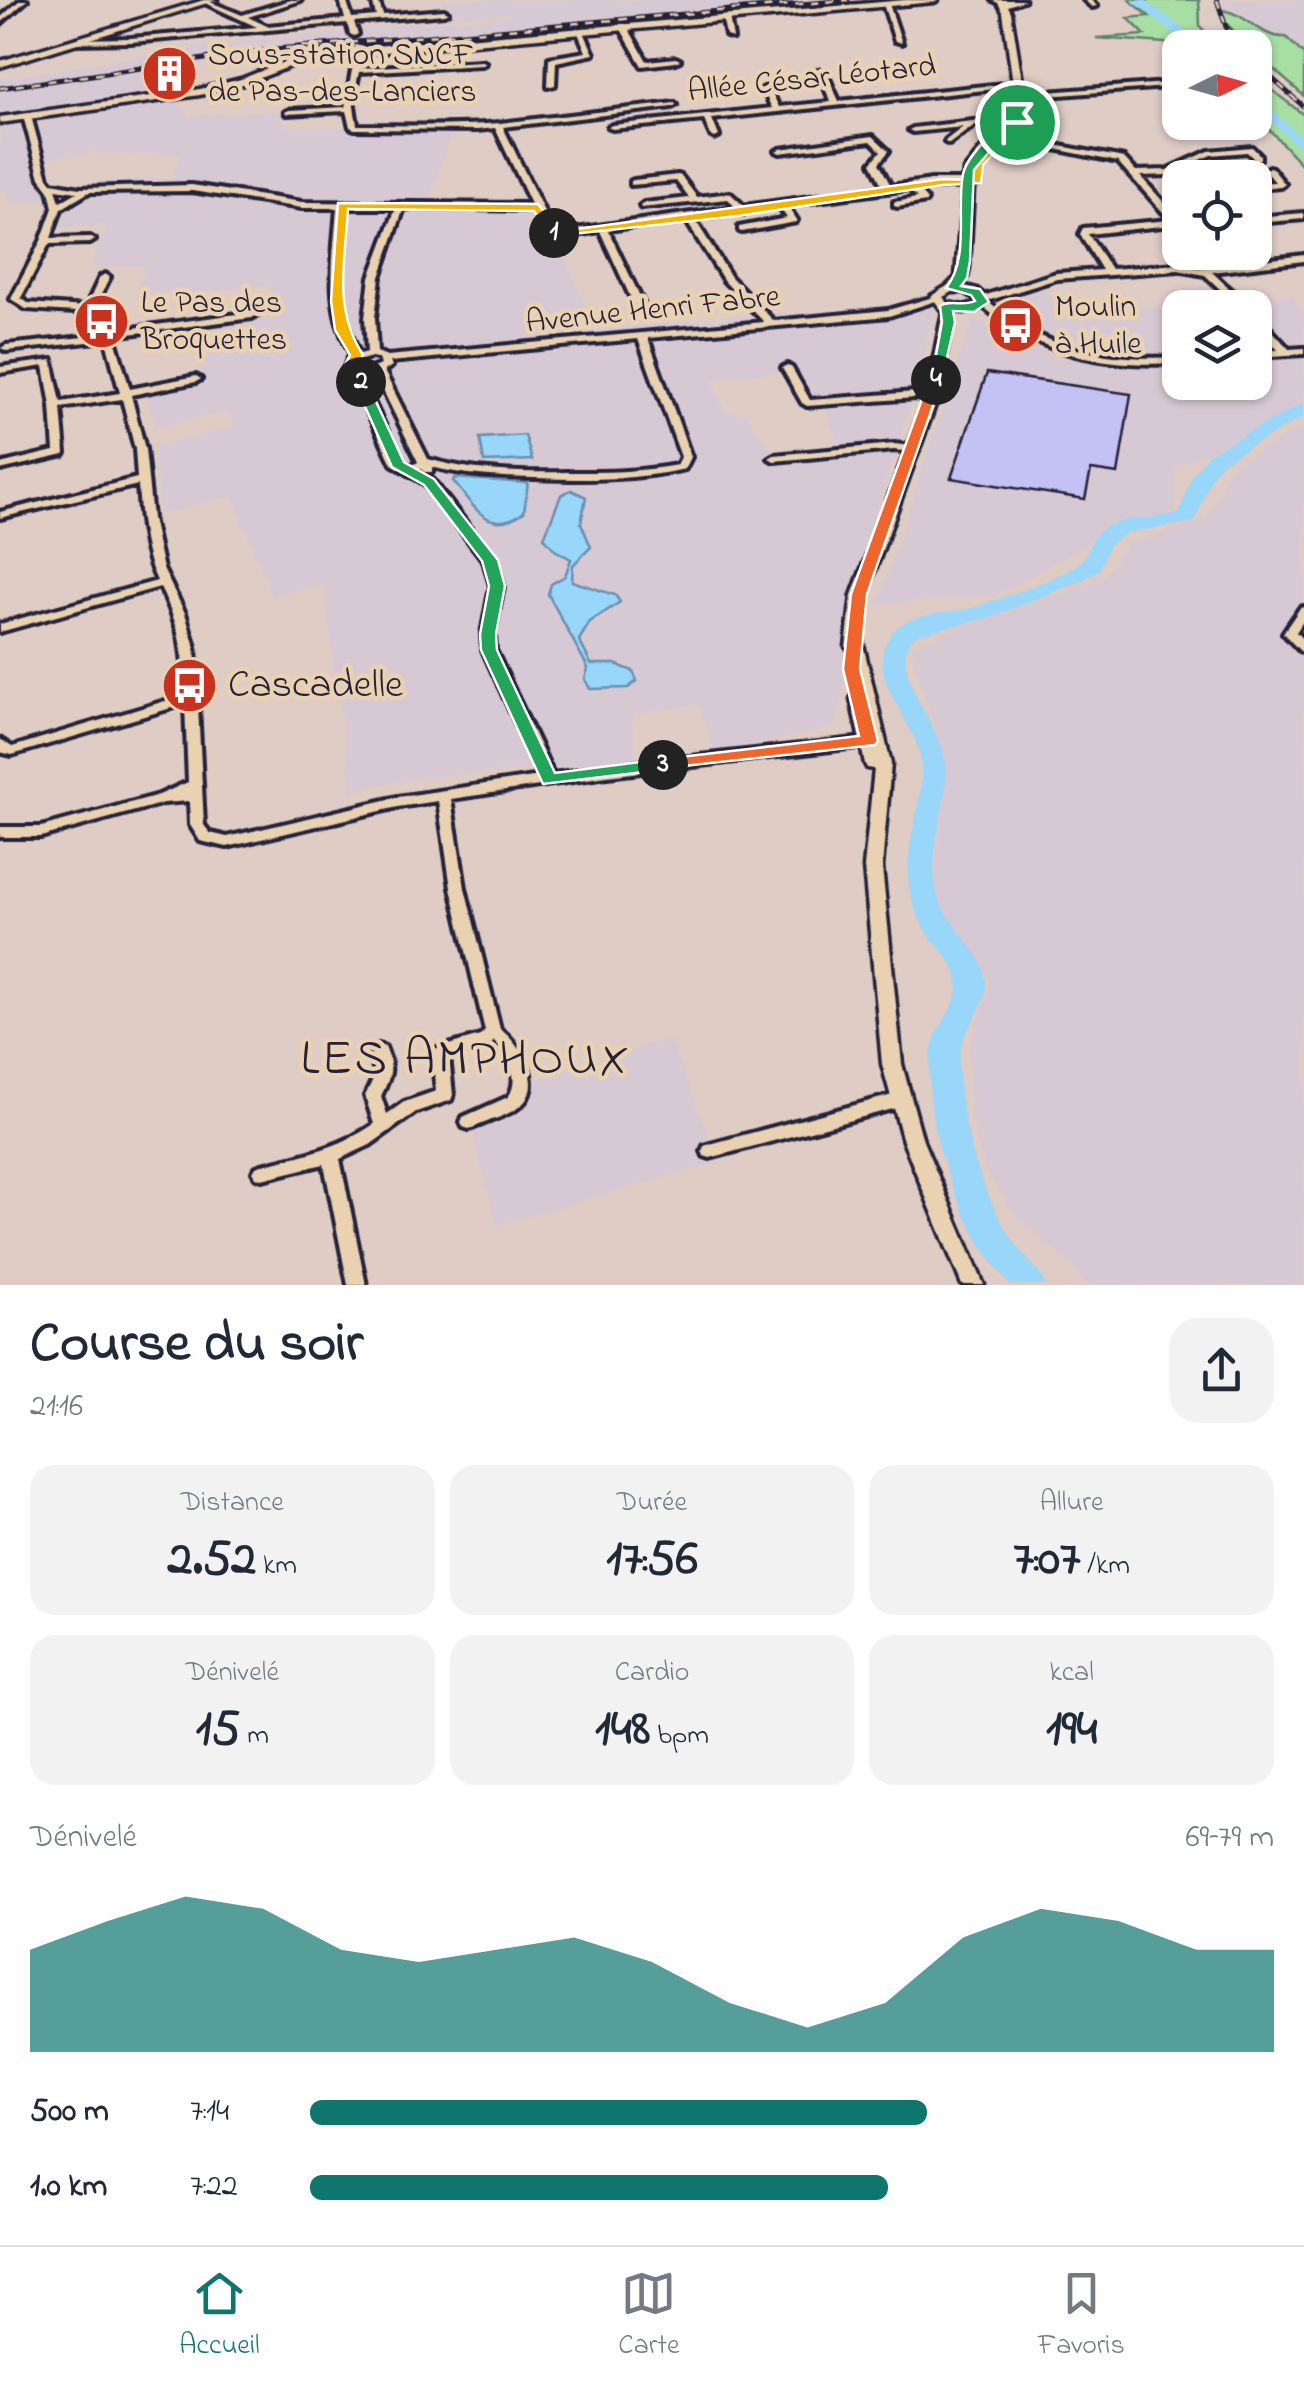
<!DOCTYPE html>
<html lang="fr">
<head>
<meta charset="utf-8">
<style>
  :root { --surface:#fff; --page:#f2f2f3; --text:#1f2937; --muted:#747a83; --line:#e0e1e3; --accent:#0f766e }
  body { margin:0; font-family:"Indie Flower",sans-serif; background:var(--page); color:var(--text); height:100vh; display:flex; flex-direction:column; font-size:38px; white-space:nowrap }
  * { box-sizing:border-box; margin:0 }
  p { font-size:32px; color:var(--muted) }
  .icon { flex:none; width:55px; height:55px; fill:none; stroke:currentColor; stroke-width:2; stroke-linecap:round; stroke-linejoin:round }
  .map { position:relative; height:1285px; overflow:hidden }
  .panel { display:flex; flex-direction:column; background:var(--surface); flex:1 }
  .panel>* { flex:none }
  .needle { width:65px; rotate:85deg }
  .controls { position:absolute; left:1162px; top:30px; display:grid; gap:20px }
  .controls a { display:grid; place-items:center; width:110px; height:110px; border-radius:20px; background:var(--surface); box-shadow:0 2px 8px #0004; font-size:50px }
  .pin { position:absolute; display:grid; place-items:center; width:85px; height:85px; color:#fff; margin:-42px; border:5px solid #fff; border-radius:50%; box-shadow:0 2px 10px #0007 }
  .km { position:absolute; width:50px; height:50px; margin:-25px; border-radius:50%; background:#222; color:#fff; font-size:28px; line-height:50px; text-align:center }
  .round { display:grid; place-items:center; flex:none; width:105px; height:105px; border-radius:30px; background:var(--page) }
  .head { display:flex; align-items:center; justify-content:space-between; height:170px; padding:0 30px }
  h1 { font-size:55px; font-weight:700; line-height:75px }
  .metrics { display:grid; grid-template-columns:repeat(3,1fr); gap:15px; height:170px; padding:10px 30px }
  .metrics div { display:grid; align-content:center; border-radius:25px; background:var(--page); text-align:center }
  .metrics b { font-size:50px; font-weight:700 }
  .metrics small { font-size:28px; font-weight:400 }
  .metrics p { font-size:28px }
  .chart { height:280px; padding:20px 30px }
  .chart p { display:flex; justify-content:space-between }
  .chart svg { width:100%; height:180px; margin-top:10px; fill:var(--accent); opacity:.7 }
  ul { padding:0 30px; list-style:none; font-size:32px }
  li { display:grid; grid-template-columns:160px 120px 1fr; align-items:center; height:75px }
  li i { height:25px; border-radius:12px; background:var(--accent) }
  .tab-bar { display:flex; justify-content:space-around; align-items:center; height:140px; border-top:2px solid var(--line); background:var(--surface); font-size:28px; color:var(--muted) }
  .tab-bar a { display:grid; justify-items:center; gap:5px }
  .tab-bar .current { color:var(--accent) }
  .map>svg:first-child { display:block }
  .built { fill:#d6c9d3; fill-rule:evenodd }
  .green { fill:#a7dea2; stroke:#64806e; stroke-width:2.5 }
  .water { fill:#98d6fa; stroke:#698eae; stroke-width:2.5 }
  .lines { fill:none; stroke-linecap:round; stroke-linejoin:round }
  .river { fill:#98d6fa; fill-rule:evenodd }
  .building { fill:#c4c1f4; stroke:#22223b; stroke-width:2.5 }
  .minor-tunnel { stroke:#b8aaa9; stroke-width:8; stroke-dasharray:8 4; stroke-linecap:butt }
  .minor-casing { stroke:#22223b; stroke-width:8 }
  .tertiary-casing { stroke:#22223b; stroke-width:7 }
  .minor { fill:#e9d1b1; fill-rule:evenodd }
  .tertiary { fill:#e9d1b1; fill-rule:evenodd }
  .rail-casing { stroke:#22223b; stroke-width:5 }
  .rail { stroke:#e9d1b1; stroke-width:2.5; stroke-dasharray:8; stroke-linecap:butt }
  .split-1 { fill:#f5b400; stroke:#fff; stroke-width:2.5 }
  .split-2 { fill:#f5b400; stroke:#fff; stroke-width:2.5 }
  .split-3 { fill:#22a559; stroke:#fff; stroke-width:2.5 }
  .split-4 { fill:#f0652b; stroke:#fff; stroke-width:2.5 }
  .split-5 { fill:#22a559; stroke:#fff; stroke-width:2.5 }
  .labels { text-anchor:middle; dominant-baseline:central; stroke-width:9; stroke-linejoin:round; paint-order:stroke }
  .far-poi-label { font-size:32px; fill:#22223b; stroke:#e9d1b1; text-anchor:start }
  .far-street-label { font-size:32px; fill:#22223b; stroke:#e9d1b1 }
  .poi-label { font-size:40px; fill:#22223b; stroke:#e9d1b1; text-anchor:start }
  .near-neighbourhood-label { font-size:50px; letter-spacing:2.5px; fill:#22223b; stroke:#e9d1b1 }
</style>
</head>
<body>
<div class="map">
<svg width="1304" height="1285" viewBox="0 0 1304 1285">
  <rect width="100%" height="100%" fill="#deccc5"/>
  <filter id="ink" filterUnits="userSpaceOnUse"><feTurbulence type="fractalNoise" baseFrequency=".01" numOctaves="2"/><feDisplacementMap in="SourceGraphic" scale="20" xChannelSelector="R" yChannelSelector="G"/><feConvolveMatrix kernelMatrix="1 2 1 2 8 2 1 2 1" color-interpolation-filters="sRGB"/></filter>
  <g filter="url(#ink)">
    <g class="built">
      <polygon points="442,0 875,0 363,46 357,29 516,16 508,13 445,17"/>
      <polygon points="1223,0 1304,0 1304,52 1286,37 1270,37 1239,13 1222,10"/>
      <polygon points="348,32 353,46 160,74 168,77 167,88 187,88 0,115 0,79 207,45"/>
      <path d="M 174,97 L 189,116 L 285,110 L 284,126 L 452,132 L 428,202 L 531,203 L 545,238 L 558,238 L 593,330 L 752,315 L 932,307 L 925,358 L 876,511 L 836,726 L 716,753 L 699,704 L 631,714 L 636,761 L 424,777 L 351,791 L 324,585 L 272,595 L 232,496 L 160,514 L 154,447 L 236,427 L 227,411 L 155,428 L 145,388 L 200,375 L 189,325 L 266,315 L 272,285 L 179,295 L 178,292 L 137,295 L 145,265 L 91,267 L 107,225 L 60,228 L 67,204 L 92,197 L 100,181 L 173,178 L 180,153 L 94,155 L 98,151 L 32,161 L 38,185 L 47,192 L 48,200 L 11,204 L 6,190 L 0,191 L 0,122 ZM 791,370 L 808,402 L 823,403 L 840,447 L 775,456 L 745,413 L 725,413 L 712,378 Z"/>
      <polygon points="1038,287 1078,313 1293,295 1304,314 1304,344 1255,349 1255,308 1180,308 1180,355 1146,357 1061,346 997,308 993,300"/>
      <polygon points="973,319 1052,356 1180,367 1180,382 1255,382 1255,360 1304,356 1304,408 1176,467 1175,517 1112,522 1084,546 998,594 877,605"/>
      <polygon points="1304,426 1304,1285 1088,1285 1071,1264 1018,1218 986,1171 972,1122 969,1050 991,980 933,894 946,764 910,646 1102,579 1129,543 1207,520 1229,469"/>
      <polygon points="670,1038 718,1162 497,1225 471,1126 522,1107 536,1080"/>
    </g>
    <g class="green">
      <polygon points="1130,0 1199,0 1200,26 1218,47 1180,48 1180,54 1165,43 1096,38 1145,35 1128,18 1149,16"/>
      <path d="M 1222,10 C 1248,14 1260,38 1286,37 L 1304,55 L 1304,96 L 1255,53 L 1255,48 L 1249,47 L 1226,23 Z"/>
      <polygon points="1255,77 1304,115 1304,167 1255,114"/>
    </g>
    <g class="water">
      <polygon points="525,435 532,460 484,462 480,438"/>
      <path d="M 455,478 L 528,483 L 524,512 C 488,537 474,506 453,481 Z"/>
      <polygon points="571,490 586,497 581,523 591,547 573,565 572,581 615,595 620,602 590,622 579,640 591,664 615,664 633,671 637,681 628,688 590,689 585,679 588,668 548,594 551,584 565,576 571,559 555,550 544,537 561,495"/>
    </g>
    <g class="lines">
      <g class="river">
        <polygon points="1131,0 1145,0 1208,48 1193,48"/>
        <polygon points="1255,94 1304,140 1304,152 1255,106"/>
        <path d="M 1304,403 L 1304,417 L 1222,462 L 1211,477 L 1195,522 L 1126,533 L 1109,545 L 1099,570 L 1083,580 L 992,617 L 918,634 C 879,662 944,729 946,765 C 948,808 927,849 937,893 C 945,927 987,949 986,985 C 986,1006 970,1022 963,1041 C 954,1070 962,1109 969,1139 C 978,1178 996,1216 1019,1249 C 1028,1261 1040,1271 1046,1285 L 1010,1285 C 962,1228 916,1121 933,1045 C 938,1023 959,1006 958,983 C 957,961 938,949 927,932 C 919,920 913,905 910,890 C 902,846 925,806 921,762 C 918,720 862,678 890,636 C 906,610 955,615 982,605 C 1006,596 1061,578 1079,563 C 1093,551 1087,533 1112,524 C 1133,516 1157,519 1179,514 L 1191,477 L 1208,454 Z"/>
      </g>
    </g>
    <polygon class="building" points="987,373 1131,394 1118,474 1091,470 1085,499 951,478"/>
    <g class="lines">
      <polyline class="minor-tunnel" points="354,34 358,45"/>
      <defs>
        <g id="minor">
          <polygon points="20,0 27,0 0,24 0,18"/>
          <polygon points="291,0 301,0 248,17 267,26 345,19 340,0 346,0 352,18 376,16 372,0 378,0 383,15 444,10 448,12 444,14 354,22 358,34 354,36 350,34 347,23 131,42 75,43 71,41 75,39 131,38 257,27 203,2 208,1 242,15"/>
          <polygon points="1084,0 1091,0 1097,6 1092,7"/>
          <polygon points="886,2 889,4 902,43 895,41 883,4"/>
          <polygon points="722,16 729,18 733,38 726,36"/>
          <polygon points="620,24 626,24 647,61 676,58 680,60 676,62 642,66 619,26"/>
          <polygon points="576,28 583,30 594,54 556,62 555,85 548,87 549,58 586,52"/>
          <path d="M 356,49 L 363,51 L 360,68 L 482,61 L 486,63 L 482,65 L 359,72 L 353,100 L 357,125 C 404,125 455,127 500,123 L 675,103 L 676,105 L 672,107 L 503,127 L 551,226 L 561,231 L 735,207 L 728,199 L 641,208 L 640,206 L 644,203 L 689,198 L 676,181 L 631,185 L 631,181 L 634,180 L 678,175 L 681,176 L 697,197 L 730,193 L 744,206 L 883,187 L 871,163 L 881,151 L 871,141 L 780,153 L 776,151 L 780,149 L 873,136 L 889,151 L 879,163 L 891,186 L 932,180 L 975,180 L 979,183 L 975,186 L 917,188 L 927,200 L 926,202 L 897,207 L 894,206 L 894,202 L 917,198 L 909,189 L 787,205 L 797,220 L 796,222 L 742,232 L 739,231 L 739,227 L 787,218 L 779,207 L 747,211 L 743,214 L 739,212 L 694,218 L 731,277 L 774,321 L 888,310 L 937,296 L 942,299 L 889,316 L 648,338 L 691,457 L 685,469 C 636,480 585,480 535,478 C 500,477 465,476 432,467 L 432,472 L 424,472 L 422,469 L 417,471 L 433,480 L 496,561 L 503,586 L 494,634 L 495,650 L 553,774 L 607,766 L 874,737 L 881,741 L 874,745 L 607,776 L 451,799 L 465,888 L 500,1029 C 520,1043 546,1086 520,1106 C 510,1115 487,1121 475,1127 L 469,1129 L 463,1127 L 461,1122 L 463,1117 L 508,1097 C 521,1079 509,1055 494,1041 L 491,1045 L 449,1057 L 453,1095 L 451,1100 L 416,1112 L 370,1145 L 340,1159 L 366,1285 L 348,1285 L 324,1164 L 262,1179 L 256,1177 L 253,1172 L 256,1167 L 262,1165 C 302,1155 340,1148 374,1124 L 365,1096 L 375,1075 L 371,1051 L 373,1047 L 379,1045 L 385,1047 C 394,1069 391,1075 381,1096 L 387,1114 L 404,1102 L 436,1091 L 432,1053 L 434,1049 L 480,1036 L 485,1031 L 451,888 L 438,801 L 398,807 L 227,847 L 200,841 L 190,825 L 189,801 L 164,803 L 41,837 L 0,837 L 0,827 L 41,827 L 159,795 L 188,782 L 185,704 L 12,755 L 0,752 L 0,739 L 12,747 L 185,695 C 183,650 181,629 160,587 L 0,632 L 0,624 L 157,581 C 143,552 140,516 138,485 L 0,518 L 0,512 L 137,478 L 135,449 L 122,399 L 61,408 L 65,453 L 64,455 L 0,470 L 0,464 L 54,451 L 51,406 L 44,366 L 0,373 L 0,367 L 52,360 L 61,402 L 120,393 L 106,340 L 6,351 L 1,348 L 6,345 L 103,335 L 92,313 L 26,309 L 11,299 L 41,241 L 53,208 L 49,190 L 40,178 L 23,116 L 27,114 L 31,116 L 48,178 L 52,183 L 80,188 L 192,185 L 302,202 L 531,204 L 495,128 L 477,130 L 354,129 L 350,127 L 346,111 L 286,114 L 285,112 L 289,110 L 345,107 ZM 56,189 L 77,192 L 60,202 ZM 192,191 L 302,208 L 337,208 C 333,261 324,308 352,356 L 348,359 L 345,367 L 356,373 L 357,389 L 392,464 L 425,484 L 484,561 L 491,586 L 482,634 L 483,650 L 540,776 L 398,797 L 227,837 L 210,833 L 204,825 L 195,647 L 185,613 L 163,569 L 152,518 L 145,449 L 131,395 L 196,382 L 201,379 L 196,376 L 130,389 L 114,336 L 252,318 L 257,315 L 252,312 L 111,331 L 100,310 L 95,307 L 110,277 L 105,274 L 100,277 L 86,307 L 28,303 L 21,298 L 49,244 L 90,243 L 95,240 L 90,237 L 51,238 L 61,209 L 89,192 ZM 346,208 L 396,208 L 370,277 L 365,318 L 367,352 L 360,354 C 334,308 343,258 346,208 ZM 404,208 L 534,210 C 551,247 564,236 600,231 L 634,305 L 639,308 L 644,305 L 608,230 L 685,219 L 724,281 L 764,322 L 387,356 L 377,352 L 375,318 L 380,277 ZM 638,339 L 681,457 L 677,465 C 641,472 604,472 568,472 C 521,473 473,472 428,459 L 384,371 L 392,366 L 390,362 ZM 372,357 L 379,359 L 381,365 L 367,370 L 356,366 L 357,361 ZM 375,374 L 418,462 C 412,466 408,466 402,462 L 367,389 L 366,376 Z"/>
          <polygon points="819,70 826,72 839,101 1023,82 1027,84 1023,86 712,119 719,136 715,138 711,136 704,120 612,129 608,127 612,125 772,108 762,89 766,87 770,89 779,107 831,102 818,72"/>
          <polygon points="1180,82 1180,86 1020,98 1016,96 1020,94"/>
          <polygon points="1017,120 1021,122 1020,124 975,125 949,144 945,142 946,140 963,127 913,132 909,130 913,128 973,121"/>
          <path d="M 985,143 L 1055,145 L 1124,158 L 1136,171 L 1167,170 L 1209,151 L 1252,147 L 1260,155 L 1260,159 L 1254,159 L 1247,152 L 1211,155 L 1169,175 L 1140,176 L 1180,220 L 1180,224 L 1088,234 L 1111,269 L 1178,264 L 1199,268 L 1304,255 L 1304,261 L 1212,272 L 1250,308 L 1240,308 L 1205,275 L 1178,270 L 1057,279 L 987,301 C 1046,351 1105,361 1180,357 L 1180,363 C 1103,367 1039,356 980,304 L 980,297 L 1056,273 L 1102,270 L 1080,234 L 1083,228 L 1170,220 L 1118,162 L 1055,149 L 988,147 L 985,147 Z"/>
          <polygon points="1269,167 1272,168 1285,184 1281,187 1255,189 1255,183 1275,182 1265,170"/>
          <polygon points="1304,213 1304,219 1255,223 1255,217"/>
          <polygon points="1255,314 1258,315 1289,349 1304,348 1304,354 1255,357 1255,351 1278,350 1255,323"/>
          <polygon points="787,365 792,368 810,400 915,392 932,394 937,397 932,400 915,398 807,406 802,403 782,368"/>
          <polygon points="894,444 912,446 917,449 912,452 894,450 774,461 769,458 774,455"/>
          <polygon points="1304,607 1304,620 1296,632 1304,641 1304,652 1300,651 1283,633 1300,608"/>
          <polygon points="900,1093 906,1095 908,1100 906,1105 900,1107 710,1158 704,1156 702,1151 704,1146 710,1144"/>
        </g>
        <g id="tertiary">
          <polygon points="204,0 217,0 0,67 0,61"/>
          <polygon points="905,0 938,0 934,2 309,59 247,83 200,95 0,123 0,117 200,89 241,79 304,54 355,48 355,45 364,47"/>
          <path d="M 992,0 L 1025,0 L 1008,6 L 1011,12 L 1026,105 L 974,170 L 969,268 L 967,278 L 961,285 L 977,289 L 989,299 L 984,307 L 964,312 L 954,311 L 938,397 L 866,595 L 862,640 L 891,764 L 882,867 L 902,1064 L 923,1141 L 984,1285 L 962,1285 L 903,1141 L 882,1064 L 864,867 L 874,769 L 867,768 L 865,764 L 851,699 L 853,695 L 859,694 L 850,651 L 846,647 L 852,595 L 926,397 L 943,312 L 931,296 L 947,286 L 956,277 L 964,170 L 1016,105 L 1003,12 L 998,3 ZM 952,292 L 965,292 L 977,300 L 975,303 L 964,306 L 948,303 L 943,297 Z"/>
        </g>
      </defs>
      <use href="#minor" class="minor-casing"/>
      <use href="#tertiary" class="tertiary-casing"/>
      <use href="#minor" class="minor"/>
      <use href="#tertiary" class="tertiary"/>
      <defs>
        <g id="rail">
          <polyline points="1217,0 1226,27 1247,48"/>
          <polyline points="1255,63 1304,107"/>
          <polyline points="0,88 275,49 848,0"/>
        </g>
      </defs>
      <use href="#rail" class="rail-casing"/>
      <use href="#rail" class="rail"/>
    </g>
  </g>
  <polygon class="split-1" points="1014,120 1022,122 983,165 981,183 943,185 738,216 554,236 548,233 943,179 970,180 974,162"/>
  <path class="split-2" d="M 338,203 L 538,204 L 560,233 L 550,235 L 534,211 L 348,209 C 345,263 333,308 363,355 L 357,366 L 368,373 L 367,382 L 361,386 L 343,368 L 350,355 L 335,330 L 331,301 Z"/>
  <polygon class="split-3" points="361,378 367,382 404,462 434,479 498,560 505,586 496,634 497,650 555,773 663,759 671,765 669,769 543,784 481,650 480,634 489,586 482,561 424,485 392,467 354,382"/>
  <polygon class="split-4" points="936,376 942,380 867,594 860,669 878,741 875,745 656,769 654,765 663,759 859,736 843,669 851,594 929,380"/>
  <path class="split-5" d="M 1006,118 L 1022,122 L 1013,124 L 974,170 L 970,261 L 967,278 L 961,286 L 980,289 L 989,302 L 974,312 L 953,311 L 955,322 L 942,380 L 931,383 L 942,322 L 940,306 C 949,299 964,307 975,301 L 971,295 L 946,288 C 970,258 956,210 963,174 C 967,155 994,133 1006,118 Z"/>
  <defs>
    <symbol id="building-disc" viewBox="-11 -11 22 22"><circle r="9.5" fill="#c8321e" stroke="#e9d1b1"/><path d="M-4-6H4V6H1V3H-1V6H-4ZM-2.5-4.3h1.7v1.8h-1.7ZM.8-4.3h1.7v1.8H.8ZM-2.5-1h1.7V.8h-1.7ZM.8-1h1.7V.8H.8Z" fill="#fff"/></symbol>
    <symbol id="bus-disc" viewBox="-11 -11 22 22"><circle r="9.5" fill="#c8321e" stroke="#e9d1b1"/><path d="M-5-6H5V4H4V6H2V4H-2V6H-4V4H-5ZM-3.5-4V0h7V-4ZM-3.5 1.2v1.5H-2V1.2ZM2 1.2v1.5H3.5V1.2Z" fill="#fff"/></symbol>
  </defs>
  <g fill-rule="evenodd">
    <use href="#building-disc" x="138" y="42" width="63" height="63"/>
    <use href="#bus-disc" x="70" y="290" width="63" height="63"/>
    <use href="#bus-disc" x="984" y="294" width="63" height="63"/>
    <use href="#bus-disc" x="158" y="654" width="63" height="63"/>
  </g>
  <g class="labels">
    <g class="far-poi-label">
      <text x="208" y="56">Sous-station SNCF<tspan x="208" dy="37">de Pas-des-Lanciers</tspan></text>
      <text x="141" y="304">Le Pas des<tspan x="141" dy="37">Broquettes</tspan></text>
      <text x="1055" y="308">Moulin<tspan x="1055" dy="37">à Huile</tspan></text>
    </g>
    <g class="far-street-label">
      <text transform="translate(812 80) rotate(-6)">Allée César Léotard</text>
      <text transform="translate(653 311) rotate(-6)">Avenue Henri Fabre</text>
    </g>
    <g class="poi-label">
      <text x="228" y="686">Cascadelle</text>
    </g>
    <g class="near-neighbourhood-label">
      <text x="466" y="1060">LES AMPHOUX</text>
    </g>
  </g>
</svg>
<div class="controls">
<a><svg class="needle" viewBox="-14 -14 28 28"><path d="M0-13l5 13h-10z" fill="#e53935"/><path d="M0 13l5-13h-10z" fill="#747a83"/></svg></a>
<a><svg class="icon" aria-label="locate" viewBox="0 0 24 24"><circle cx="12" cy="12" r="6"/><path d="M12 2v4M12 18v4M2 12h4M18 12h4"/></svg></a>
<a><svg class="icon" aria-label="layers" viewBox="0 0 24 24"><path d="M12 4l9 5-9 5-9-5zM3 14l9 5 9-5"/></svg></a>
</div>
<div class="pin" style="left:1017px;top:122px;background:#1e9e55"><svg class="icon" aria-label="arrive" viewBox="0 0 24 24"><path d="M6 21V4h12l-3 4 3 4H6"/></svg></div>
<b class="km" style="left:554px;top:233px">1</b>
<b class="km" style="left:361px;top:382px">2</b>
<b class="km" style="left:663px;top:765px">3</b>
<b class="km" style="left:936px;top:380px">4</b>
</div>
<section class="panel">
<div class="head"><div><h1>Course du soir</h1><p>21:16</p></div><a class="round"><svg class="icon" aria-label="share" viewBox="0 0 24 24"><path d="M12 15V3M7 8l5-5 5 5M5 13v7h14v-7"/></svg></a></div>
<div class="metrics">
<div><p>Distance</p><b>2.52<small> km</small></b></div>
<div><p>Durée</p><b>17:56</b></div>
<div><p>Allure</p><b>7:07<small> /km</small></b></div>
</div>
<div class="metrics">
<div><p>Dénivelé</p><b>15<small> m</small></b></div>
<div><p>Cardio</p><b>148<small> bpm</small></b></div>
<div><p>kcal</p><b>194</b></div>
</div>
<div class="chart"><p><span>Dénivelé</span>69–79 m</p>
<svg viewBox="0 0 160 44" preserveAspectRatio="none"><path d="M0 44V19L10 12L20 6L30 9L40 19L50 22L60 19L70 16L80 22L90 32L100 38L110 32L120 16L130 9L140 12L150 19L160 19V44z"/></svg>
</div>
<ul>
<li><b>500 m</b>7:14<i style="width:64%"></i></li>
<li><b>1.0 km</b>7:22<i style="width:60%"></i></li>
</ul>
</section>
<nav class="tab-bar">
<a class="current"><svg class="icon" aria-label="home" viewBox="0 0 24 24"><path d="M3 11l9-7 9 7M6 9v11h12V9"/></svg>Accueil</a>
<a><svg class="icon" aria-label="map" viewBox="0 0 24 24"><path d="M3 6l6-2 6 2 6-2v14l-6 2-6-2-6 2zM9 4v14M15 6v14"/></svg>Carte</a>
<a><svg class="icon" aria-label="saved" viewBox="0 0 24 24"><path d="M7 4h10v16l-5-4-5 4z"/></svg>Favoris</a>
</nav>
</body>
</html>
